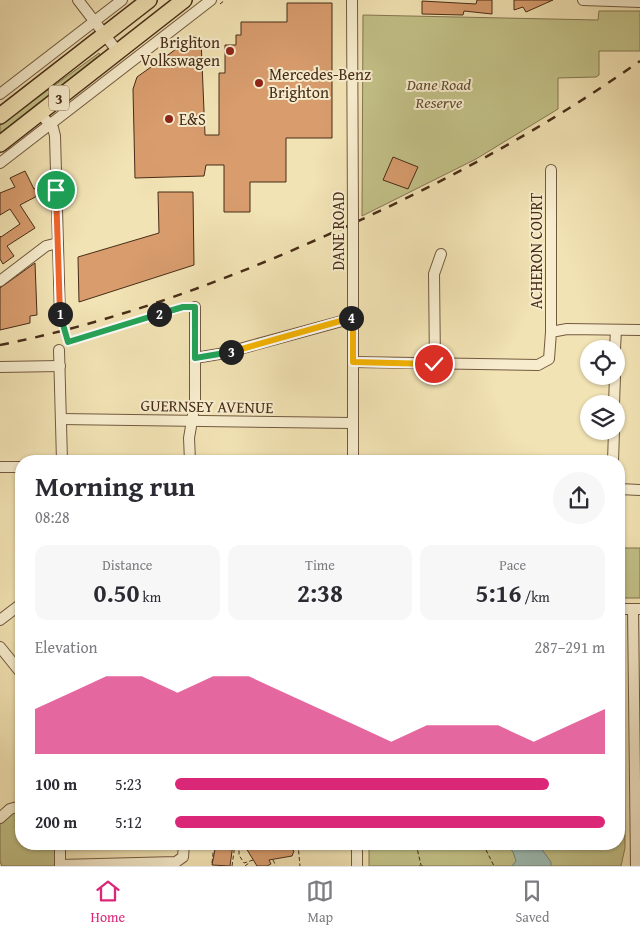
<!DOCTYPE html>
<html lang="en">
<head>
<meta charset="utf-8">
<style>
  :root { --surface:#fff; --page:#f7f7f7; --text:#2b2b33; --muted:#7c7c81; --line:#e1e1e2; --accent:#db2777 }
  body { margin:0; font-family:"Gentium Book Plus",serif; background:var(--page); color:var(--text); height:100vh; display:flex; flex-direction:column; font-size:19px; white-space:nowrap }
  * { box-sizing:border-box; margin:0 }
  p { font-size:16px; color:var(--muted) }
  .icon { flex:none; width:28px; height:28px; fill:none; stroke:currentColor; stroke-width:2; stroke-linecap:round; stroke-linejoin:round }
  .map { position:relative; flex:1; overflow:hidden }
  .sheet { position:absolute; left:15px; top:455px; width:610px; height:395px; display:flex; flex-direction:column; background:var(--surface); border-radius:20px; box-shadow:0 1px 4px #0004 }
  .sheet>* { flex:none }
  .fabs { position:absolute; left:580px; top:340px; display:grid; gap:10px }
  .fabs a { display:grid; place-items:center; width:45px; height:45px; border-radius:50%; background:var(--surface); box-shadow:0 1px 4px #0004; font-size:25px }
  .pin { position:absolute; display:grid; place-items:center; width:42px; height:42px; color:#fff; margin:-21px; border:2px solid #fff; border-radius:50%; box-shadow:0 1px 5px #0007 }
  .km { position:absolute; width:25px; height:25px; margin:-12px; border-radius:50%; background:#222; color:#fff; font-size:14px; line-height:25px; text-align:center }
  .round { display:grid; place-items:center; flex:none; width:52px; height:52px; border-radius:26px; background:var(--page) }
  .head { display:flex; align-items:center; justify-content:space-between; height:85px; padding:0 20px }
  h1 { font-size:28px; font-weight:700; line-height:38px }
  .stats { display:grid; grid-template-columns:repeat(3,1fr); gap:8px; height:85px; padding:5px 20px }
  .stats div { display:grid; align-content:center; border-radius:12px; background:var(--page); text-align:center }
  .stats b { font-size:25px; font-weight:700 }
  .stats small { font-size:14px; font-weight:400 }
  .stats p { font-size:14px }
  .chart { height:140px; padding:10px 20px }
  .chart p { display:flex; justify-content:space-between }
  .chart svg { width:100%; height:90px; margin-top:5px; fill:var(--accent); opacity:.7 }
  ul { padding:0 20px; list-style:none; font-size:16px }
  li { display:grid; grid-template-columns:80px 60px 1fr; align-items:center; height:38px }
  li i { height:12px; border-radius:6px; background:var(--accent) }
  .tabs { display:flex; justify-content:space-around; align-items:center; height:70px; border-top:1px solid var(--line); background:var(--surface); font-size:14px; color:var(--muted) }
  .tabs a { display:grid; justify-items:center; gap:2px }
  .tabs .selected { color:var(--accent) }
  .map>svg:first-child { display:block }
  .green { fill:#c2c187; stroke:#847650 }
  .water { fill:#9dbdb6; stroke:#7b8377 }
  .building { fill:#d89c6d; stroke:#472c18 }
  .lines { fill:none; stroke-linecap:round; stroke-linejoin:round }
  .minor-casing { stroke:#725a3f; stroke-width:12 }
  .highway-casing { stroke:#472c18; stroke-width:18 }
  .path { stroke:#472c18; stroke-width:1; stroke-dasharray:4 2.5; stroke-linecap:butt }
  .minor { stroke:#f7edce; stroke-width:10 }
  .highway { stroke:#f2e3b4; stroke-width:15 }
  .rail { stroke:#472c18; stroke-width:2.5; stroke-dasharray:9 9; stroke-linecap:butt }
  .minor-bridge-casing { stroke:#725a3f; stroke-width:12; stroke-linecap:butt }
  .minor-bridge { stroke:#f7edce; stroke-width:10 }
  .split-1-casing { stroke:#fff; stroke-width:10 }
  .split-2-casing { stroke:#fff; stroke-width:10 }
  .split-3-casing { stroke:#fff; stroke-width:10 }
  .split-4-casing { stroke:#fff; stroke-width:10 }
  .split-5-casing { stroke:#fff; stroke-width:10 }
  .split-1 { stroke:#f0652b; stroke-width:6 }
  .split-2 { stroke:#22a559; stroke-width:6 }
  .split-3 { stroke:#22a559; stroke-width:6 }
  .split-4 { stroke:#f5b400; stroke-width:6 }
  .split-5 { stroke:#f5b400; stroke-width:6 }
  .poi-dot { fill:#8f2418; stroke:#f7edce; stroke-width:2 }
  .labels { text-anchor:middle; dominant-baseline:central; stroke-width:4; stroke-linejoin:round; paint-order:stroke }
  .shield { fill:#f7edce; stroke:#7c664f; stroke-width:1 }
  .shield-label { font-size:15px; font-weight:bold; fill:#472c18 }
  .poi-label { font-size:16px; fill:#472c18; stroke:#f7edce; text-anchor:start }
  .park-label { font-size:16px; font-style:italic; fill:#604a2e; stroke:#f7edce }
  .street-label { font-size:16px; fill:#472c18; stroke:#f7edce }
</style>
</head>
<body>
<div class="map">
<svg width="640" height="866" viewBox="0 0 640 866">
  <rect width="100%" height="100%" fill="#f2e3b4"/>
  <filter id="stains"><feTurbulence type="fractalNoise" baseFrequency=".004" numOctaves="4"/><feColorMatrix values="0 0 0 0 .2 0 0 0 0 .09 0 0 0 0 .02 0 0 0 .5 -.17"/></filter>
  <radialGradient id="worn" r=".72"><stop offset=".6" stop-color="#630" stop-opacity="0"/><stop offset="1" stop-color="#630" stop-opacity=".3"/></radialGradient>
  <g class="green">
    <polygon points="599,11 640,11 640,51 599,51 599,75 596,77 558,78 558,109 476,159 362,216 363,15 598,20"/>
    <polygon points="99,53 101,56 0,135 0,125"/>
    <rect x="619" y="548" width="21" height="50"/>
    <polygon points="619,668 624,668 625,848 621,866 369,866 369,844 619,844"/>
    <polygon points="21,810 21,844 56,844 56,866 2,866 0,861 0,824 8,815"/>
  </g>
  <polygon class="water" points="506,844 538,844 551,862 551,866 512,866 516,861 513,852"/>
  <g class="building">
    <polygon points="477,0 492,0 492,14 464,11 463,15 422,14 422,1 476,4"/>
    <polygon points="514,0 553,0 526,12 523,7 514,10"/>
    <polygon points="287,3 332,3 332,138 286,138 286,182 250,182 250,212 224,212 224,165 206,165 204,176 135,178 133,89 137,77 193,37 201,39 205,135 219,135 219,73 225,73 225,45 236,45 236,35 241,35 241,22 287,22"/>
    <polygon points="393,157 418,167 408,189 383,180"/>
    <polygon points="25,171 34,189 41,186 41,194 20,205 35,228 7,246 14,256 3,264 0,259 0,236 1,237 20,224 10,209 0,215 0,193 15,187 10,178"/>
    <polygon points="158,192 193,192 194,265 79,302 78,257 159,233"/>
    <polygon points="35,263 37,315 30,316 30,323 0,330 0,288"/>
    <polygon points="216,844 233,844 230,866 212,865"/>
    <polygon points="253,844 286,844 294,851 292,856 269,860 271,864 267,866 257,866 246,848"/>
  </g>
  <g class="lines">
    <defs>
      <g id="minor">
        <polyline points="78,0 118,52"/>
        <polyline points="352,0 353,220"/>
        <polyline points="583,0 640,2"/>
        <polyline points="0,94 122,0"/>
        <polyline points="45,119 53,128 55,136 60,317"/>
        <polyline points="0,163 211,0"/>
        <polyline points="0,281 46,246 58,243"/>
        <polyline points="551,332 551,170"/>
        <polyline points="615,349 616,330"/>
        <polyline points="59,350 62,461"/>
        <polyline points="195,358 225,353 353,318"/>
        <polyline points="353,362 538,365 549,359 551,332 567,329 640,330"/>
        <polyline points="435,364 434,274 441,254"/>
        <polyline points="0,367 60,366"/>
        <polyline points="614,404 615,376"/>
        <polyline points="61,419 352,423"/>
        <polyline points="190,461 189,438 195,403 195,307"/>
        <polyline points="353,461 353,243"/>
        <polyline points="613,461 614,431"/>
        <polyline points="0,467 21,467"/>
        <polyline points="619,489 640,490"/>
        <polyline points="619,609 639,609"/>
        <polyline points="633,609 636,866"/>
        <polyline points="0,620 21,604"/>
        <polyline points="0,647 21,673"/>
        <polyline points="0,818 10,809 21,806"/>
        <polyline points="357,844 357,866"/>
        <polyline points="60,865 176,862 183,857 184,844"/>
        <polyline points="60,866 60,844"/>
      </g>
      <g id="highway">
        <polyline points="0,116 149,0"/>
        <polyline points="0,144 184,0"/>
      </g>
    </defs>
    <use href="#minor" class="minor-casing"/>
    <use href="#highway" class="highway-casing"/>
    <g class="path">
      <polyline points="220,4 225,0"/>
      <polyline points="64,326 68,342"/>
      <polyline points="68,342 186,307"/>
      <polyline points="239,844 239,855 244,863 253,860"/>
      <polyline points="298,844 300,866"/>
      <polyline points="416,844 421,865"/>
      <polyline points="483,844 494,866"/>
      <polyline points="273,860 276,866"/>
      <polyline points="212,863 214,844"/>
      <polyline points="232,866 235,844"/>
      <polyline points="245,866 249,863"/>
      <polyline points="419,866 425,866"/>
    </g>
    <use href="#minor" class="minor"/>
    <use href="#highway" class="highway"/>
    <path class="rail" d="M 0,345 C 110,323 214,285 316,240 C 430,190 538,133 640,61"/>
    <defs>
      <polyline id="minor-bridge" points="353,220 353,243"/>
    </defs>
    <use href="#minor-bridge" class="minor-bridge-casing"/>
    <use href="#minor-bridge" class="minor-bridge"/>
  </g>
  <g class="lines">
    <defs>
      <polyline id="split-1" points="56,190 60,314"/>
      <polyline id="split-2" points="60,314 68,342 159,314"/>
      <polyline id="split-3" points="159,314 183,307 195,307 195,358 231,352"/>
      <polyline id="split-4" points="231,352 351,318"/>
      <polyline id="split-5" points="351,318 353,318 353,362 434,364"/>
    </defs>
    <use href="#split-1" class="split-1-casing"/>
    <use href="#split-2" class="split-2-casing"/>
    <use href="#split-3" class="split-3-casing"/>
    <use href="#split-4" class="split-4-casing"/>
    <use href="#split-5" class="split-5-casing"/>
    <use href="#split-1" class="split-1"/>
    <use href="#split-2" class="split-2"/>
    <use href="#split-3" class="split-3"/>
    <use href="#split-4" class="split-4"/>
    <use href="#split-5" class="split-5"/>
  </g>
  <g class="poi-dot">
    <circle cx="230" cy="51" r="5"/>
    <circle cx="259" cy="83" r="5"/>
    <circle cx="169" cy="119" r="5"/>
  </g>
  <g class="labels">
    <rect class="shield" x="49" y="85.5" width="20" height="25" rx="4"/>
    <g class="shield-label">
      <text x="59" y="98">3</text>
    </g>
    <g class="poi-label">
      <text x="220" y="42" text-anchor="end">Brighton<tspan x="220" dy="18">Volkswagen</tspan></text>
      <text x="269" y="74">Mercedes-Benz<tspan x="269" dy="18">Brighton</tspan></text>
      <text x="179" y="119">E&amp;S</text>
    </g>
    <g class="park-label">
      <text x="439" y="84">Dane Road<tspan x="439" dy="18">Reserve</tspan></text>
    </g>
    <g class="street-label">
      <text transform="translate(338 231) rotate(-90)">DANE ROAD</text>
      <text transform="translate(536 251) rotate(-90)">ACHERON COURT</text>
      <text transform="translate(207 406) rotate(1)">GUERNSEY AVENUE</text>
    </g>
  </g>
  <rect width="100%" height="100%" filter="url(#stains)"/>
  <rect width="100%" height="100%" fill="url(#worn)"/>
</svg>
<div class="fabs">
<a><svg class="icon" aria-label="locate" viewBox="0 0 24 24"><circle cx="12" cy="12" r="6"/><path d="M12 2v4M12 18v4M2 12h4M18 12h4"/></svg></a>
<a><svg class="icon" aria-label="layers" viewBox="0 0 24 24"><path d="M12 4l9 5-9 5-9-5zM3 14l9 5 9-5"/></svg></a>
</div>
<div class="pin" style="left:56px;top:190px;background:#1e9e55"><svg class="icon" aria-label="arrive" viewBox="0 0 24 24"><path d="M6 21V4h12l-3 4 3 4H6"/></svg></div>
<div class="pin" style="left:434px;top:364px;background:#d93025"><svg class="icon" aria-label="check" viewBox="0 0 24 24"><path d="M5 12l5 5 9-10"/></svg></div>
<b class="km" style="left:60px;top:314px">1</b>
<b class="km" style="left:159px;top:314px">2</b>
<b class="km" style="left:231px;top:352px">3</b>
<b class="km" style="left:351px;top:318px">4</b>
<section class="sheet">
<div class="head"><div><h1>Morning run</h1><p>08:28</p></div><a class="round"><svg class="icon" aria-label="share" viewBox="0 0 24 24"><path d="M12 15V3M7 8l5-5 5 5M5 13v7h14v-7"/></svg></a></div>
<div class="stats">
<div><p>Distance</p><b>0.50<small> km</small></b></div>
<div><p>Time</p><b>2:38</b></div>
<div><p>Pace</p><b>5:16<small> /km</small></b></div>
</div>
<div class="chart"><p><span>Elevation</span>287–291 m</p>
<svg viewBox="0 0 160 44" preserveAspectRatio="none"><path d="M0 44V22L10 14L20 6L30 6L40 14L50 6L60 6L70 14L80 22L90 30L100 38L110 30L120 30L130 30L140 38L150 30L160 22V44z"/></svg>
</div>
<ul>
<li><b>100 m</b>5:23<i style="width:87%"></i></li>
<li><b>200 m</b>5:12<i style="width:100%"></i></li>
</ul>
</section>
</div>
<nav class="tabs">
<a class="selected"><svg class="icon" aria-label="home" viewBox="0 0 24 24"><path d="M3 11l9-7 9 7M6 9v11h12V9"/></svg>Home</a>
<a><svg class="icon" aria-label="map" viewBox="0 0 24 24"><path d="M3 6l6-2 6 2 6-2v14l-6 2-6-2-6 2zM9 4v14M15 6v14"/></svg>Map</a>
<a><svg class="icon" aria-label="saved" viewBox="0 0 24 24"><path d="M7 4h10v16l-5-4-5 4z"/></svg>Saved</a>
</nav>
</body>
</html>
